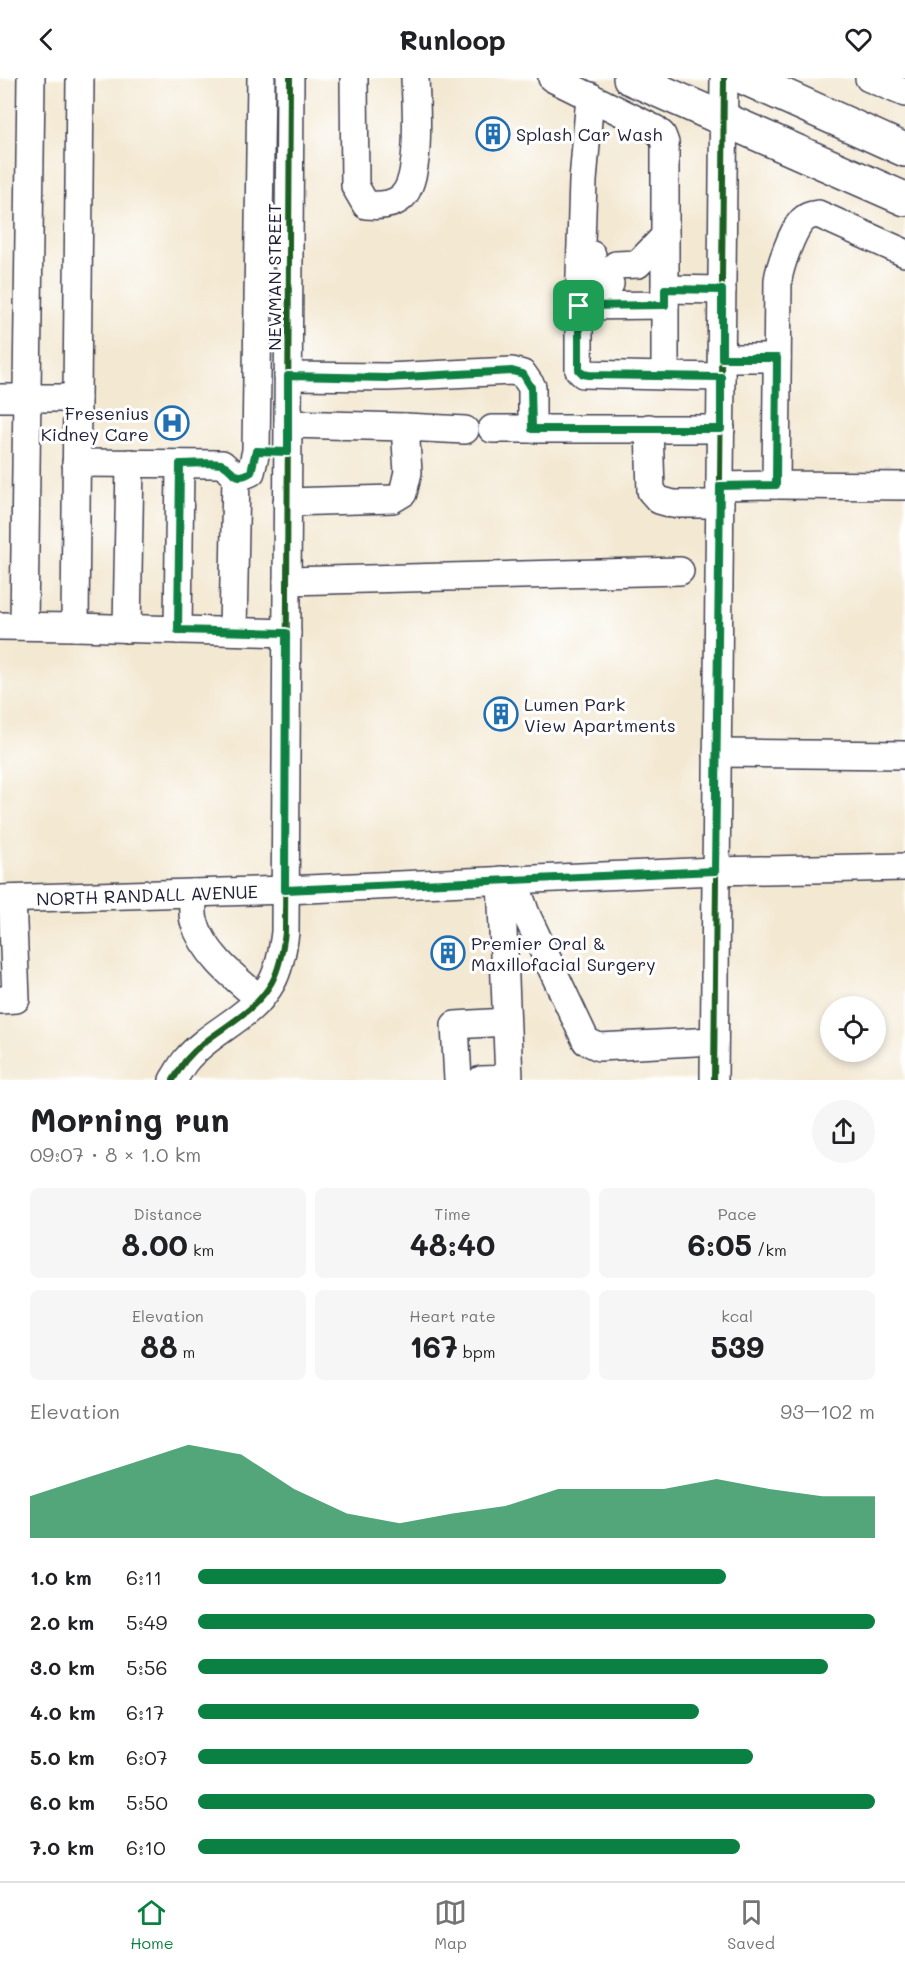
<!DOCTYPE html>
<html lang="en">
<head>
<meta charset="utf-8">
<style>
  :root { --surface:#fff; --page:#f6f6f6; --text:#202124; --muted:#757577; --line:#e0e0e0; --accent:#0b8043 }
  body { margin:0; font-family:Mali,sans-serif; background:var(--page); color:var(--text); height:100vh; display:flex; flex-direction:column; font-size:22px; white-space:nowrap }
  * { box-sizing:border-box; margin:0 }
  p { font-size:20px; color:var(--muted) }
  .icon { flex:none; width:33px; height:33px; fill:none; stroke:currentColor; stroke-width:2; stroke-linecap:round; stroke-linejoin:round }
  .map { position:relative; height:1002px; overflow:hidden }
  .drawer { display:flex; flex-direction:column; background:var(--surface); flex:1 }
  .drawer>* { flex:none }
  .tools { position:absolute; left:820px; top:918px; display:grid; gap:12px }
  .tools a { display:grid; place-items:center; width:66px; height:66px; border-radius:50%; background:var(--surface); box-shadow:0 3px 9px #0003; font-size:30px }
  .pin { position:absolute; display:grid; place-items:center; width:51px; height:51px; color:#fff; margin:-26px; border-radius:12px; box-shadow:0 3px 9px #0006 }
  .round { display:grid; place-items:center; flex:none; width:63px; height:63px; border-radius:32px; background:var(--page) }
  .summary { display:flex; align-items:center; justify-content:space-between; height:102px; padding:0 30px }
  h1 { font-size:33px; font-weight:700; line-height:45px }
  .figures { display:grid; grid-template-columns:repeat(3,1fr); gap:9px; height:102px; padding:6px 30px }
  .figures div { display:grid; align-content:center; border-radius:9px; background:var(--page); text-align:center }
  .figures b { font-size:30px; font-weight:700 }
  .figures small { font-size:16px; font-weight:400 }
  .figures p { font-size:16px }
  .chart { height:168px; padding:12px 30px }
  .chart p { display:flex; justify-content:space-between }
  .chart svg { width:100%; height:108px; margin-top:6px; fill:var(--accent); opacity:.7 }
  ul { padding:0 30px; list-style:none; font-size:20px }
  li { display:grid; grid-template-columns:96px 72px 1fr; align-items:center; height:45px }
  li i { height:15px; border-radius:8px; background:var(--accent) }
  header { display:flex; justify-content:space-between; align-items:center; height:78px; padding:0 30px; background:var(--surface); font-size:27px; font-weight:700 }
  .tab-bar { display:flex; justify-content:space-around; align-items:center; height:84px; border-top:2px solid var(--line); background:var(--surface); font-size:16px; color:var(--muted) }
  .tab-bar a { display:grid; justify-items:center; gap:3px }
  .tab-bar .on { color:var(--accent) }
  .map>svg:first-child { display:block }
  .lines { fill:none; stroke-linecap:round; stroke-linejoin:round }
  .minor-casing { stroke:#414052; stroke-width:30 }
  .major-casing { stroke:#414052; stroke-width:36 }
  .minor { stroke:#fff; stroke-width:27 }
  .major { stroke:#fff; stroke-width:33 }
  .cycleway-casing { stroke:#fff; stroke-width:10 }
  .cycleway { stroke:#1b5e20; stroke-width:6 }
  .route-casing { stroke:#fff; stroke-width:12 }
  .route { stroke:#0b8043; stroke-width:8 }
  .labels { text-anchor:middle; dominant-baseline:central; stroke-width:6; stroke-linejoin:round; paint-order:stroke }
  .poi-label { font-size:18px; fill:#22223b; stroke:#fff; text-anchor:start }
  .street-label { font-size:18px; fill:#22223b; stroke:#fff }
</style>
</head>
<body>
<header><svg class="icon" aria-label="back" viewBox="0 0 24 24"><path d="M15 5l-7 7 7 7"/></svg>Runloop<svg class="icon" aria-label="heart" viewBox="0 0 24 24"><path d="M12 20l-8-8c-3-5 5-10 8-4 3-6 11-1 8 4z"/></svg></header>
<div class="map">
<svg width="905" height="1002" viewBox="0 0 905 1002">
  <rect width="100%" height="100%" fill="#fff"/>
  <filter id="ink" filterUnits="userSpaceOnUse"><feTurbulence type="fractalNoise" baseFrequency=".0167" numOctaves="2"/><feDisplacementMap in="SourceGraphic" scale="12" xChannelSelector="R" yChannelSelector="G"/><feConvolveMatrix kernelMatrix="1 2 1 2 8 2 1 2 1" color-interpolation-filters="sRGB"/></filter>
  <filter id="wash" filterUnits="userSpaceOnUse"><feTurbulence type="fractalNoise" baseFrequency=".008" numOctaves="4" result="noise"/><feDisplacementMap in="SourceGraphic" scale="24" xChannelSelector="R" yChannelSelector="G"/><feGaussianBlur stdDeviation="1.35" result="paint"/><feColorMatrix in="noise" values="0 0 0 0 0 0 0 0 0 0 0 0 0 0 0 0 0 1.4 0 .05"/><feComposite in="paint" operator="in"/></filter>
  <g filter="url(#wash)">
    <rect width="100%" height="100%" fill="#f3e8d1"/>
  </g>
  <g filter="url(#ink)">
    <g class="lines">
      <defs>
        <g id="minor">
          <path d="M 354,0 L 355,108 L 366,127 C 378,128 392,128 402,119 C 422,100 416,27 415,0"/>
          <polyline points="552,0 655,51 662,57 665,65 665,298 721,299"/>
          <polyline points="869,0 905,15"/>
          <polyline points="590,18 583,103 579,228 665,227"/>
          <path d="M 905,175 L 818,136 C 811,137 806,138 801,144 C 792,154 780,188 778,202 L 776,407 L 905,408"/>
          <polyline points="592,177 592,188 597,200 610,206"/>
          <polyline points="616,187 638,186 665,158"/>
          <polyline points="665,211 722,212"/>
          <polyline points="579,228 579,292 583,296 665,298"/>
          <polyline points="722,280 777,280"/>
          <polyline points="288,298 387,299 512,293 523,296 532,309 532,351"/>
          <polyline points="0,320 77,320 75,549 0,548"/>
          <polyline points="77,320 80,0"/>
          <polyline points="405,349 465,352"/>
          <polyline points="649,350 651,413 659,422 673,426 720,426"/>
          <polyline points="492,351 721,351"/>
          <path d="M 76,385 L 222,386 C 232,395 238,401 251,394 L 256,373 L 261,0"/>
          <polyline points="720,408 776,407"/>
          <polyline points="287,424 393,421 403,415 408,394 405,349 288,346"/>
          <polyline points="287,503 680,493"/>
          <polyline points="24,548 31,0"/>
          <polyline points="75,549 287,555"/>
          <polyline points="127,551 130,385"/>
          <polyline points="178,552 180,386"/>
          <polyline points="233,553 236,397"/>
          <polyline points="717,675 905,677"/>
          <polyline points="514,802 526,836 586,963 599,969 714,963"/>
          <path d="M 193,815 C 193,824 192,835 194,843 C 204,876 235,900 260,921"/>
          <polyline points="0,821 285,812 715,793 905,789"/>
          <polyline points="0,922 16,921 12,821"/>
          <path d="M 173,1002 C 177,996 181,988 186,982 C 211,952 252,940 272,904 C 280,889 283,871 285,854 L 290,0"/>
          <polyline points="458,1002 455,947 506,944"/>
          <polyline points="481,1002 509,1001 501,802"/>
          <polyline points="714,1002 724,0"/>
        </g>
        <g id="major">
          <polyline points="630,0 905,121"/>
          <polyline points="745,0 905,72"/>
        </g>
      </defs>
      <use href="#minor" class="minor-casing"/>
      <use href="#major" class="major-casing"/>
      <use href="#minor" class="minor"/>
      <use href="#major" class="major"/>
      <defs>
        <g id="cycleway">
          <path d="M 173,1002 C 177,996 181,988 186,982 C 211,952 252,940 272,904 C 280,889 283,871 285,854 L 290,0"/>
          <polyline points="714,1002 724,0"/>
        </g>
      </defs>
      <use href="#cycleway" class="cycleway-casing"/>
      <use href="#cycleway" class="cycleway"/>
    </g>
  </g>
  <g class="lines" filter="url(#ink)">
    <defs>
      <path id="route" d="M 665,211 L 722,212 L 722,280 L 777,280 L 776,407 L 720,408 L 715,793 L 285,812 L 286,555 L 178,552 L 180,386 C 193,386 209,384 221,386 C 234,390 233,405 251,394 L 256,373 L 288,374 L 288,298 L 387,300 L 512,293 L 523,296 L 531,309 L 532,351 L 721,351 L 721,299 L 589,297 L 583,296 L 579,292 L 579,228 L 665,227 Z"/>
    </defs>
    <use href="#route" class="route-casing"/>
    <use href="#route" class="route"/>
  </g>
  <defs>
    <symbol id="building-ring" viewBox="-11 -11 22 22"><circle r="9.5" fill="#fff" stroke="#1f6fb2" stroke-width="1.5"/><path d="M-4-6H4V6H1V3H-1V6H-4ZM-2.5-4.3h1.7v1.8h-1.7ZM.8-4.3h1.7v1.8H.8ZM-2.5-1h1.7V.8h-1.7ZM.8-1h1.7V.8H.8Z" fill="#1f6fb2"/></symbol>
    <symbol id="hospital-ring" viewBox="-11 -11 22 22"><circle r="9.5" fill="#fff" stroke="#1f6fb2" stroke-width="1.5"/><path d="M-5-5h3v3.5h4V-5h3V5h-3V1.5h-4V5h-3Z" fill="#1f6fb2"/></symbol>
  </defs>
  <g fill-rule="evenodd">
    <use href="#building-ring" x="474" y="37" width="38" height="38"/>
    <use href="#hospital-ring" x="153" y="326" width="38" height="38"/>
    <use href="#building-ring" x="482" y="617" width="38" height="38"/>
    <use href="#building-ring" x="429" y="856" width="38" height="38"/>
  </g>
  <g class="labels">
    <g class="poi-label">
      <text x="516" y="56">Splash Car Wash</text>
      <text x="149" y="335" text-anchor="end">Fresenius<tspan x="149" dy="21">Kidney Care</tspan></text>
      <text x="524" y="626">Lumen Park<tspan x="524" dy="21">View Apartments</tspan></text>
      <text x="471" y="865">Premier Oral &amp;<tspan x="471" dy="21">Maxillofacial Surgery</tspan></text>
    </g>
    <g class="street-label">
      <text transform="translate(274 199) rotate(-90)">NEWMAN STREET</text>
      <text transform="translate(147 817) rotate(-2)">NORTH RANDALL AVENUE</text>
    </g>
  </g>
</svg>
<div class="tools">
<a><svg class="icon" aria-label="locate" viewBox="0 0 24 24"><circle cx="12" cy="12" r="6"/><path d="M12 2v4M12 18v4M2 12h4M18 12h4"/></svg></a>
</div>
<div class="pin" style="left:579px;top:228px;background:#1e9e55"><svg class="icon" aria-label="arrive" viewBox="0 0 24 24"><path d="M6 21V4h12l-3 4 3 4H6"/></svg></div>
</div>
<section class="drawer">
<div class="summary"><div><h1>Morning run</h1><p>09:07 · 8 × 1.0 km</p></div><a class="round"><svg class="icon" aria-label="share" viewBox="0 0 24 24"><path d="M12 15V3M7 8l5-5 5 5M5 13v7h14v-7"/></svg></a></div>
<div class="figures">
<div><p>Distance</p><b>8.00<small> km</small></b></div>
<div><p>Time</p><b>48:40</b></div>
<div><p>Pace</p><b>6:05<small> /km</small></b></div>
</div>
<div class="figures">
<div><p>Elevation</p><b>88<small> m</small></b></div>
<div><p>Heart rate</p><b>167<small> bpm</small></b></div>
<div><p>kcal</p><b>539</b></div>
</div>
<div class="chart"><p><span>Elevation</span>93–102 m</p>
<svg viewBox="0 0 160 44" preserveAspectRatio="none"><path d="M0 44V27L10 20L20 13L30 6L40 10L50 24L60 34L70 38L80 34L90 31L100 24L110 24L120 24L130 20L140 24L150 27L160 27V44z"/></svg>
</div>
<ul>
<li><b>1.0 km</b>6:11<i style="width:78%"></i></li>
<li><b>2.0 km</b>5:49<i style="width:100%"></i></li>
<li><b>3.0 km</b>5:56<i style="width:93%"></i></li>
<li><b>4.0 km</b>6:17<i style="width:74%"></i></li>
<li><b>5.0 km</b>6:07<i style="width:82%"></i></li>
<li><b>6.0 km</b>5:50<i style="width:100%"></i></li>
<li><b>7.0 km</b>6:10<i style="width:80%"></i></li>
</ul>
</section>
<nav class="tab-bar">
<a class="on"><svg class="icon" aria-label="home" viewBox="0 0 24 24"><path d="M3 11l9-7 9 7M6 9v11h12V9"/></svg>Home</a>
<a><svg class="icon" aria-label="map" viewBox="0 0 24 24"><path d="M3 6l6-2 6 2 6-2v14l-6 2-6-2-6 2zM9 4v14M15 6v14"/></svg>Map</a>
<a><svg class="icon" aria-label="saved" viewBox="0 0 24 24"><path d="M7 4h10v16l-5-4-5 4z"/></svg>Saved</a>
</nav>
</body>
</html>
